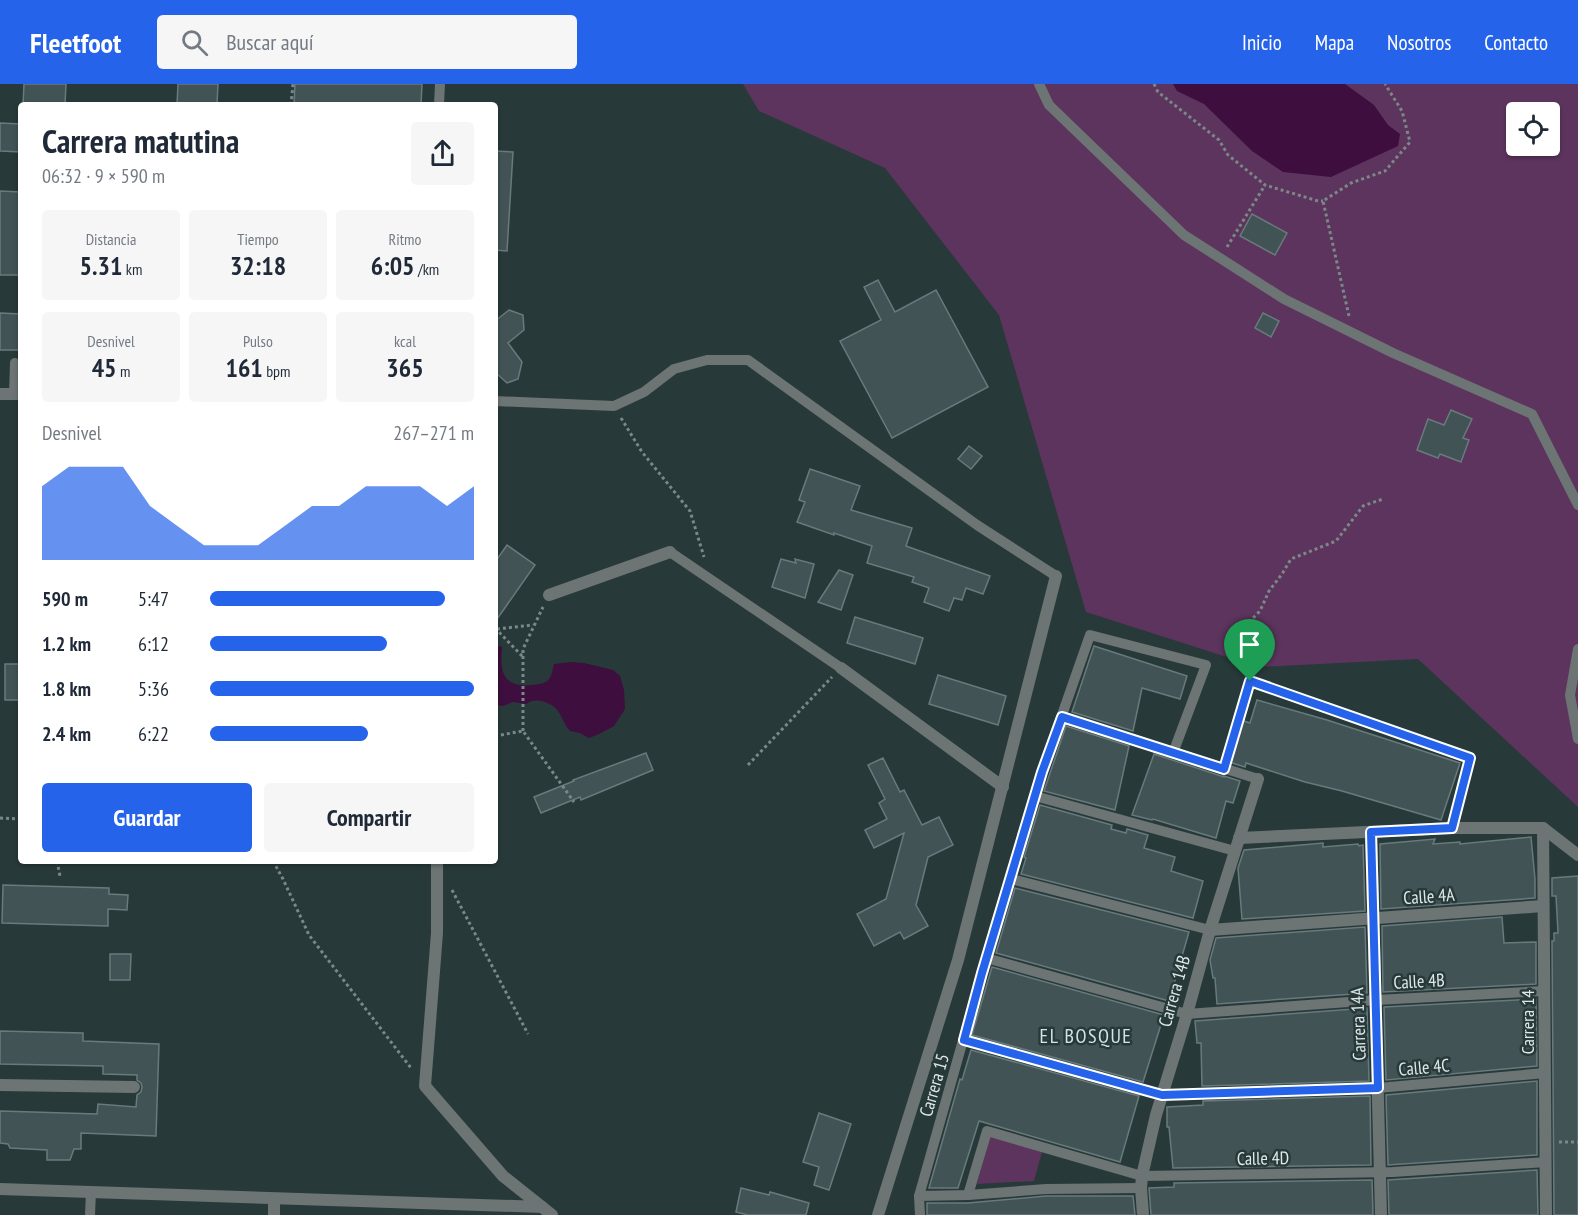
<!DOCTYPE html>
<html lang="es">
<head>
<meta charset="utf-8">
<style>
  :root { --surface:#fff; --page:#f6f6f7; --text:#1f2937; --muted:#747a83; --accent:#2563eb }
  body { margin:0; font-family:"PT Sans Narrow",sans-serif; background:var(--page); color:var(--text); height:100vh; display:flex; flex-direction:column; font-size:22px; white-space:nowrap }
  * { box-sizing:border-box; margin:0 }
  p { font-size:20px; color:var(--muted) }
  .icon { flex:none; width:33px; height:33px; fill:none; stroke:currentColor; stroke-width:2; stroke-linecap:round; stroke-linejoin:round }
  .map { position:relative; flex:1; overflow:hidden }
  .sheet { position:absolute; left:18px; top:18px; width:480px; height:762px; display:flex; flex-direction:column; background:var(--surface); border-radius:6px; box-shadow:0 2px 4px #0004 }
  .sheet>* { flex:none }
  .fabs { position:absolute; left:1506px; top:18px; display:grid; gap:12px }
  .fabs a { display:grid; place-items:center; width:54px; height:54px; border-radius:6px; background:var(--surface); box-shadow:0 2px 4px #0004; font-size:30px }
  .pin { position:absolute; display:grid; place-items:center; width:51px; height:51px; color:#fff; margin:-62px -26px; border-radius:50% 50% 50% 0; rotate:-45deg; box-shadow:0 0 6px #0007 }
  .pin .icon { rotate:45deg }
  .round { display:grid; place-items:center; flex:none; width:63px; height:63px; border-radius:6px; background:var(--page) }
  .headline { display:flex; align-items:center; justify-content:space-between; height:102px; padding:0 24px }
  h1 { font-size:33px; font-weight:800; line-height:45px }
  .figures { display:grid; grid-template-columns:repeat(3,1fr); gap:9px; height:102px; padding:6px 24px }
  .figures div { display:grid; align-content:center; border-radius:6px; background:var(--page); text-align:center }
  .figures b { font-size:26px; font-weight:800 }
  .figures small { font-size:16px; font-weight:400 }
  .figures p { font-size:16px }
  .chart { height:168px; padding:12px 24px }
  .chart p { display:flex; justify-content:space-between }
  .chart svg { width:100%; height:108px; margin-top:6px; fill:var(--accent); opacity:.7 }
  .button { display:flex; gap:12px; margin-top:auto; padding:12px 24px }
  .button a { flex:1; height:69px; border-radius:6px; background:var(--accent); color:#fff; font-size:24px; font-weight:800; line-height:69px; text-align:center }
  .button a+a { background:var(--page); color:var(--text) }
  ul { padding:0 24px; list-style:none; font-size:20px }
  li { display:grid; grid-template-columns:96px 72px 1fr; align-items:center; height:45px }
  li i { height:15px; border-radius:8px; background:var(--accent) }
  header { display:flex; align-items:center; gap:36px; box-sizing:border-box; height:84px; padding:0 30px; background:var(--accent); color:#fff }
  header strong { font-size:28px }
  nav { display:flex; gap:33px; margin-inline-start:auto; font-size:21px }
  .search { width:420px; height:54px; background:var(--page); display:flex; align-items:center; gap:15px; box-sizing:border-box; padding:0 21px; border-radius:6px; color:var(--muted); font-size:22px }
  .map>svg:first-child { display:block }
  .green { fill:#5d345d; fill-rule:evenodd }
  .water { fill:#3d0e3e }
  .building { fill:#415354; stroke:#687b7c; stroke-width:1.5 }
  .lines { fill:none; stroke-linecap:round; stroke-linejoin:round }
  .path { stroke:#7a8889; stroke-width:3; stroke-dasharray:3 3; stroke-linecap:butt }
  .lane { stroke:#6c7474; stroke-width:10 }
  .street { stroke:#6c7474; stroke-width:12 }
  .route-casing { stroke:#fff; stroke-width:12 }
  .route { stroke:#2563eb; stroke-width:8 }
  .labels { text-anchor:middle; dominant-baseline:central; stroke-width:5; stroke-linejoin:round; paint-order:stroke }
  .street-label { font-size:18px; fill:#dfe9ea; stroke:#28393a }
  .neighbourhood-label { font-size:20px; letter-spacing:1.5px; fill:#d0e5e6; stroke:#28393a }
</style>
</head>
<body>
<header>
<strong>Fleetfoot</strong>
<div class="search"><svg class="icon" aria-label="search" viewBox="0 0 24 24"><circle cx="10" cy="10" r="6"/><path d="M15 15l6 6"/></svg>Buscar aquí</div>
<nav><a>Inicio</a><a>Mapa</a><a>Nosotros</a><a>Contacto</a></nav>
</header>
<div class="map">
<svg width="1578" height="1131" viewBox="0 0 1578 1131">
  <rect width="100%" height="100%" fill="#28393a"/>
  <g class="green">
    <path d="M 743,0 L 1578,0 L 1578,723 L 1418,575 L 1258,583 L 1086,528 L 999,231 L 885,84 L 759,27 ZM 1516,28 L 1550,28 L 1550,62 L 1516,62 Z"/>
    <polygon points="990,1052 1042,1068 1034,1097 977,1100"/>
  </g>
  <g class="water">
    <polygon points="1173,0 1345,0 1374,21 1388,41 1400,50 1398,62 1331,93 1283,88 1252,67 1204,20 1177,7"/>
    <path d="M 495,561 L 502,563 C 499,589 504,604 533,601 C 539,600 546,600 550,594 C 552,590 553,584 554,580 L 571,578 L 584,579 L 613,586 L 620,592 L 624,606 L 625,625 L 614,642 L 599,650 L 589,654 L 580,649 L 570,647 C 565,641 563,636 560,630 C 554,619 536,612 526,620 L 513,618 L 503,622 L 495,621 Z"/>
  </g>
  <g class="building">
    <polygon points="24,0 66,0 65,21 23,21"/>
    <polygon points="178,0 218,0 217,21 177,21"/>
    <polygon points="295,0 422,0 421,21 294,21"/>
    <polygon points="0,39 21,40 21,68 0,67"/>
    <polygon points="495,67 513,68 507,167 495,166"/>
    <polygon points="0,107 21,108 21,191 0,191"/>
    <polygon points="1252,130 1287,149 1275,171 1240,152"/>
    <polygon points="878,196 895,228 936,206 988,303 892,354 840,257 881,236 864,203"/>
    <polygon points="509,226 523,231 524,246 508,259 522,278 518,295 507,299 495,288 495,237"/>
    <polygon points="0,229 21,230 21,266 0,266"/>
    <polygon points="1263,229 1279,237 1271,253 1255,244"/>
    <polygon points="1451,326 1472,335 1463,354 1469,356 1461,378 1440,370 1438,374 1417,366 1428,335 1444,341"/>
    <polygon points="969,362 982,372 971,385 958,375"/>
    <polygon points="810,385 860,402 851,426 912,444 906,462 990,492 983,510 966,504 962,516 954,514 949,527 924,518 929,504 912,498 914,493 867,479 872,462 834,449 834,451 797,438 805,418 799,416"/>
    <polygon points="507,461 535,481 495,538 495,478"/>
    <polygon points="781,475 796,479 795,475 814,480 805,514 772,503"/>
    <polygon points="839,486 853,491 841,526 818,518"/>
    <polygon points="855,533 923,554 915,580 847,559"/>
    <polygon points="1094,562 1187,592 1180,615 1142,604 1133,647 1072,628"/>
    <rect x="5" y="580" width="16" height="36"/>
    <polygon points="938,591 1006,612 998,641 929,620"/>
    <polygon points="1257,616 1327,636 1460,679 1441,736 1342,707 1305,698 1246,679 1245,683 1229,678 1241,636 1250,639"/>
    <polygon points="1066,642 1129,662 1115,726 1044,707"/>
    <polygon points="646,669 653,686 581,716 580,713 541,729 534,713 574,697 573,696"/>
    <polygon points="1154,670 1224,693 1224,692 1240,697 1233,719 1226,717 1216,754 1153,735 1152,736 1132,731"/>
    <polygon points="883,674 900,708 904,706 922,741 939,733 953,761 928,773 916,821 928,842 904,855 900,848 874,862 857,830 886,815 904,749 874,764 865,746 887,735 879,719 885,715 868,681"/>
    <polygon points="1040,721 1112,741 1111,745 1126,749 1127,745 1148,751 1144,764 1175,773 1171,787 1203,797 1193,834 1021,790 1026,774 1024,773"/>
    <polygon points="1531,753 1535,795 1535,814 1381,825 1380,760 1435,755 1433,760 1460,758 1460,760"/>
    <polygon points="1323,759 1323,763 1358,760 1359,762 1363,761 1365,827 1242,835 1238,784 1244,766"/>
    <polygon points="1578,792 1578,1131 1554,1131 1552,857 1554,857 1554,849 1558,849 1556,812 1552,812 1552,794"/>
    <polygon points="3,801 109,804 109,810 128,811 127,826 108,825 108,842 2,839"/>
    <polygon points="1015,804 1189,848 1169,917 996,869"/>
    <polygon points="1502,833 1504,859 1536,858 1536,900 1383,908 1382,842"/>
    <polygon points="1365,843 1367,909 1217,920 1215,894 1213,894 1210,876 1216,854"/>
    <polygon points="110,870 131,870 130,896 110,896"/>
    <polygon points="992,883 1164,931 1143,998 972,951"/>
    <polygon points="1536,915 1537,982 1386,996 1384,923"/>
    <polygon points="1367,924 1369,997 1202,1002 1201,959 1197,959 1195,937"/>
    <polygon points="0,947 83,949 83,957 159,960 156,1052 81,1049 81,1065 74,1065 70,1076 47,1076 47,1066 10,1064 8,1060 0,1059 0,1027 97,1030 98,1020 136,1023 137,1011 141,1008 142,1003 141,999 137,996 137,991 103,990 103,982 0,980"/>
    <polygon points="971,966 1139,1012 1120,1078 979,1037 958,1104 929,1104 960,995 962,996"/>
    <polygon points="1537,997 1537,1071 1388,1081 1386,1011"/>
    <polygon points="1370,1012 1371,1081 1173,1084 1169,1043 1167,1043 1167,1023 1203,1021 1203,1017"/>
    <polygon points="819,1029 851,1040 829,1106 814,1101 819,1083 803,1078"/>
    <polygon points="1537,1086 1538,1131 1389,1131 1388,1096"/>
    <polygon points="1372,1096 1373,1131 1151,1131 1149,1104 1174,1103 1174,1099"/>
    <polygon points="741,1104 769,1111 770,1108 809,1119 806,1131 748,1131 736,1128"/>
    <polygon points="1046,1112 1133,1112 1135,1131 927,1131 927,1119 968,1119"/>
  </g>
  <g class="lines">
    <g class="path">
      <polyline points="1154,0 1158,8 1219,56 1228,71 1265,101 1318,117 1323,117"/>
      <polyline points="291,21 293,0"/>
      <polyline points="1227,163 1265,101"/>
      <polyline points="1349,232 1323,117 1351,99 1385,87 1410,58 1402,27 1385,0"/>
      <polyline points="621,334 642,368 690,427 704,473"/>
      <polyline points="495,544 523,573"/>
      <polyline points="497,545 533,541"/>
      <polyline points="1251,585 1256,551 1250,537 1260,527 1269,507 1282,490 1291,475 1336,457 1363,422 1383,415"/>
      <polyline points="523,647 523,565 543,523"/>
      <polyline points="495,652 523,647 574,718"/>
      <polyline points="1228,672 1246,609"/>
      <polyline points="748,681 832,593"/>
      <polyline points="0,734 21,735"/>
      <polyline points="57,777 60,792"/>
      <polyline points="273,777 283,795 309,851 411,984"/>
      <polyline points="452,806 528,950"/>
      <polyline points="1559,1058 1578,1058"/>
    </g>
    <g class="lane">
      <polyline points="1039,0 1049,21 1184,151 1284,215 1393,269 1532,330 1578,421"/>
      <polyline points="439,21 440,0"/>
      <polyline points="14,310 15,279"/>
      <polyline points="495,317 614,322 644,308 674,285 707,276 748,276 977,441 1056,492"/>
      <polyline points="670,468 841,584"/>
      <polyline points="1578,565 1570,611 1578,655"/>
      <polyline points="1250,597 1470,674 1452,744"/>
      <polyline points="1062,633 1258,695"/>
      <polyline points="1035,712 1235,767"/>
      <polyline points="1011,795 1210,846"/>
      <polyline points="986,874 1187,930 1376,916 1544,907"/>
      <polyline points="964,956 1162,1011 1378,1004 1545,989"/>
      <polyline points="968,1111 987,1047 1142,1092 1393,1088 1546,1078"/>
      <polyline points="919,1112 982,889 1042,688 1090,551 1206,581 1173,669"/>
      <polyline points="90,1131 91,1108"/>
      <polyline points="920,1131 919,1112 968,1111 1046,1105 1141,1104"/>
    </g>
    <g class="street">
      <polyline points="0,310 21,310"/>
      <polyline points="549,511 670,468"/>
      <polyline points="841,584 1003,703"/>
      <polyline points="1543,744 1546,1131"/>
      <polyline points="1371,748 1381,1131"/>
      <polyline points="1239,754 1452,744 1543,744 1578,771"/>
      <polyline points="437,777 437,849 425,1002 503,1092 552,1131"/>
      <polyline points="1210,846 1543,822"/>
      <polyline points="0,1001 134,1003"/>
      <polyline points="0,1105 542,1123"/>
      <polyline points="274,1131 274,1115"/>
      <polyline points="878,1131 958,876 1056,492"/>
      <polyline points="1143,1131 1141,1104 1142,1092 1156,1031 1187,930 1210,846 1258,695"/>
    </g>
  </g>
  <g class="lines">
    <defs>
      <polygon id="route" points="1250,597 1470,674 1452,744 1371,748 1378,1004 1162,1011 964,956 982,889 1042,688 1062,633 1224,685"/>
    </defs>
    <use href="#route" class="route-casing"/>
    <use href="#route" class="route"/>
  </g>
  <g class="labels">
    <g class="street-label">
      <text transform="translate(1429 812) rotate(-4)">Calle 4A</text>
      <text transform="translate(1419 897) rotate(-3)">Calle 4B</text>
      <text transform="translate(1174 907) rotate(-74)">Carrera 14B</text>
      <text transform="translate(1527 938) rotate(-90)">Carrera 14</text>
      <text transform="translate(1358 940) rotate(-92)">Carrera 14A</text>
      <text transform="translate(1424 983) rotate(-5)">Calle 4C</text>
      <text transform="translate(934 1001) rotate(-74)">Carrera 15</text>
      <text transform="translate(1263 1074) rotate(-1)">Calle 4D</text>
    </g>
    <g class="neighbourhood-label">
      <text x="1086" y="952">EL BOSQUE</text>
    </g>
  </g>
</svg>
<div class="fabs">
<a><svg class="icon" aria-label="locate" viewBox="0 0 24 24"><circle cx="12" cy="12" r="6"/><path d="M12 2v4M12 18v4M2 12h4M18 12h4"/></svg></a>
</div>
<div class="pin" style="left:1250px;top:597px;background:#1e9e55"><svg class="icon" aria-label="arrive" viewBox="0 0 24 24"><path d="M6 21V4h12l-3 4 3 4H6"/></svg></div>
<section class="sheet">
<div class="headline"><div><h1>Carrera matutina</h1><p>06:32 · 9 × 590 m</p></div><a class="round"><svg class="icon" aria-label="share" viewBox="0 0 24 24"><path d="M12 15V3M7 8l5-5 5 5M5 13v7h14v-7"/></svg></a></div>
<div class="figures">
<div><p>Distancia</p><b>5.31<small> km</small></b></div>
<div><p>Tiempo</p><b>32:18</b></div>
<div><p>Ritmo</p><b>6:05<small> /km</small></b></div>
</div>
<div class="figures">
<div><p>Desnivel</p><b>45<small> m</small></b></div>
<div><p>Pulso</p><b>161<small> bpm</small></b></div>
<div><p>kcal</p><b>365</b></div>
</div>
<div class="chart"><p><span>Desnivel</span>267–271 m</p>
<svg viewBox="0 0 160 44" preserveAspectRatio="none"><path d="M0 44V14L10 6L20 6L30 6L40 22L50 30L60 38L70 38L80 38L90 30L100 22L110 22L120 14L130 14L140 14L150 22L160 14V44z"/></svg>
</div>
<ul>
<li><b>590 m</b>5:47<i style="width:89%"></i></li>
<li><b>1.2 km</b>6:12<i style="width:67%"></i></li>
<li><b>1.8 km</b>5:36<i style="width:100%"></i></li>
<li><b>2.4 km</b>6:22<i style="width:60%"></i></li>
</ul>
<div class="button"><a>Guardar</a><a>Compartir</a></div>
</section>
</div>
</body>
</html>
